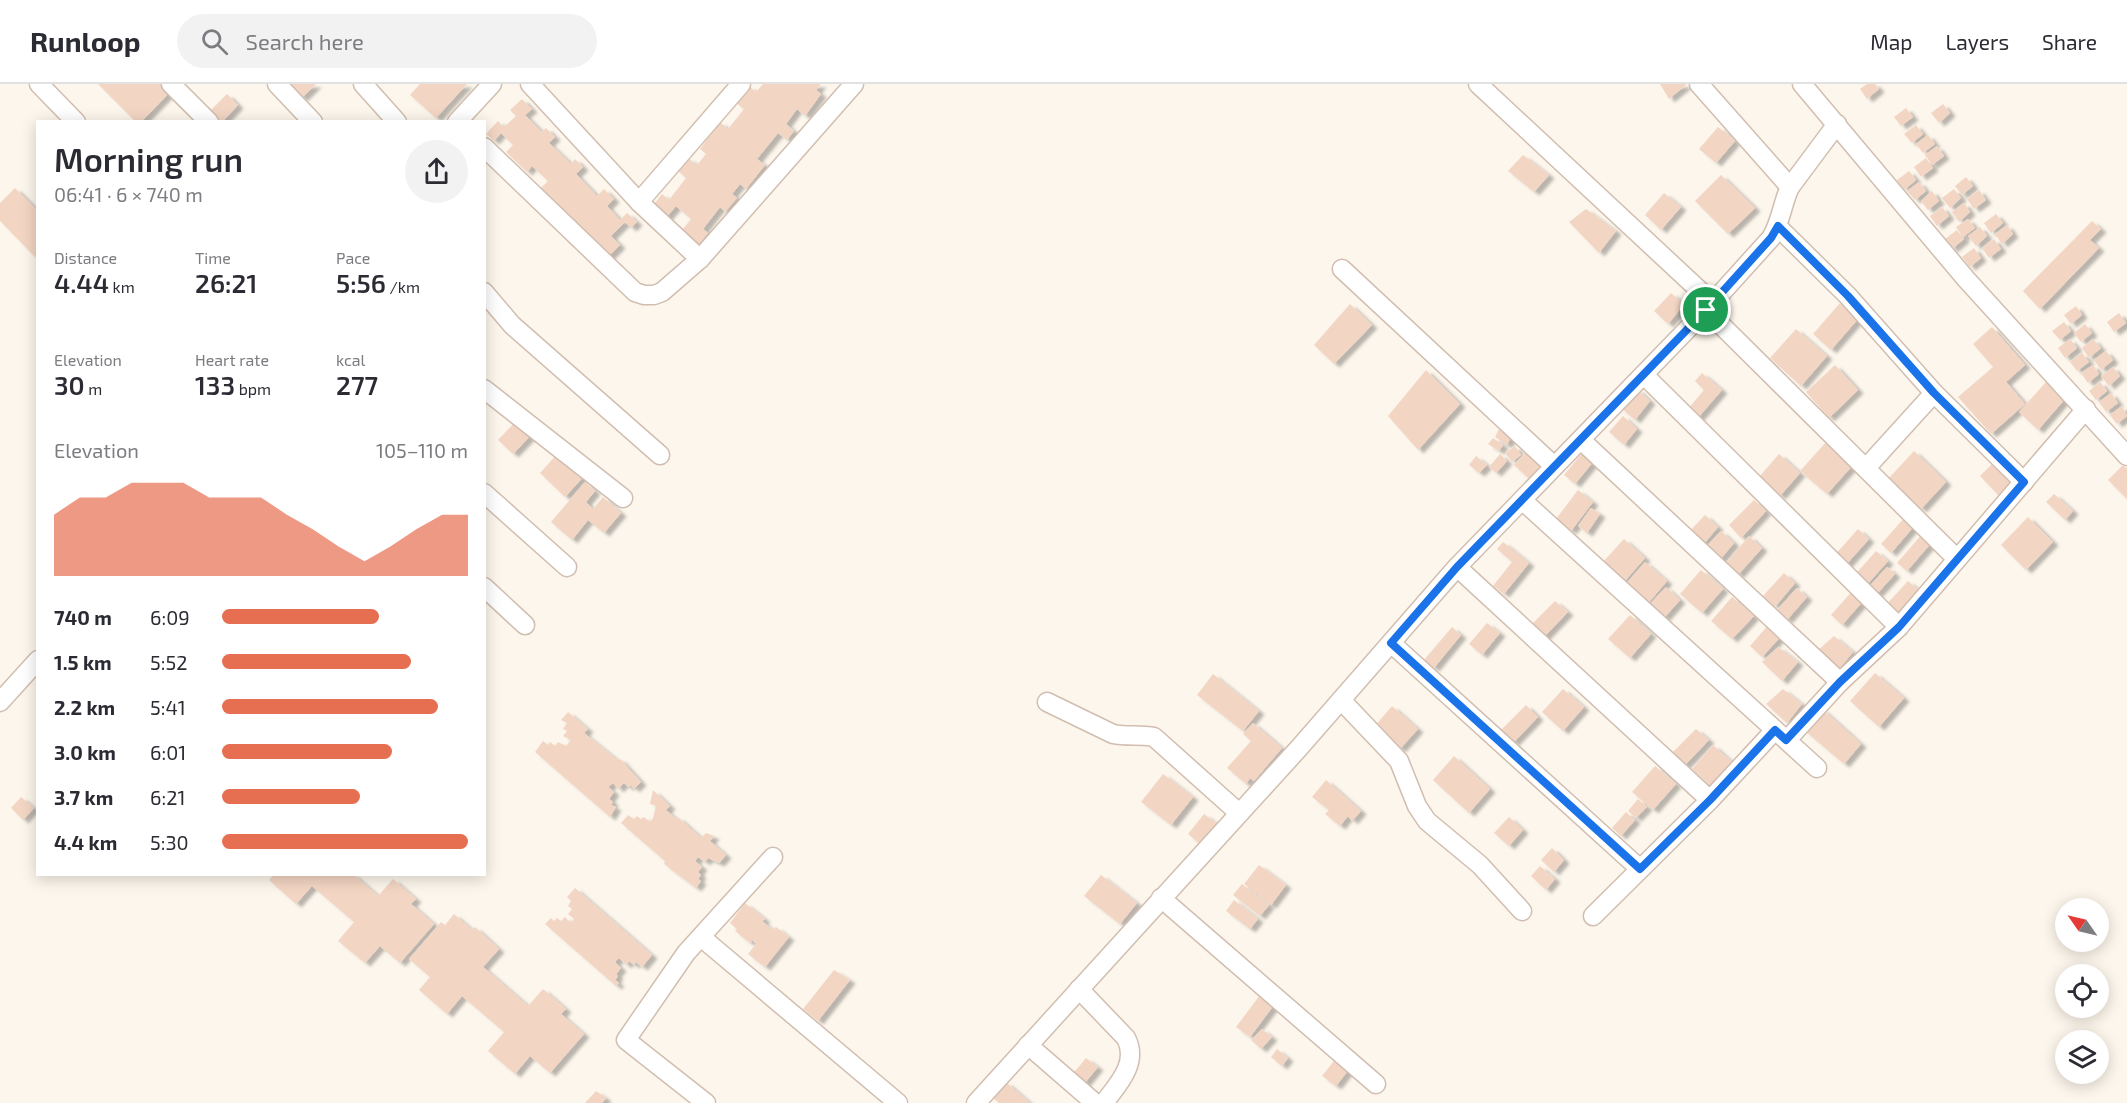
<!DOCTYPE html>
<html lang="en">
<head>
<meta charset="utf-8">
<style>
  :root { --surface:#fff; --page:#f2f2f3; --text:#2b2b33; --muted:#7c7c81; --line:#e1e1e2; --accent:#e76f51 }
  body { margin:0; font-family:"Exo 2",sans-serif; background:var(--page); color:var(--text); height:100vh; display:flex; flex-direction:column; font-size:22px; white-space:nowrap }
  * { box-sizing:border-box; margin:0 }
  p { font-size:20px; color:var(--muted) }
  .icon { flex:none; width:33px; height:33px; fill:none; stroke:currentColor; stroke-width:2; stroke-linecap:round; stroke-linejoin:round }
  .map { position:relative; flex:1; overflow:hidden }
  .side { position:absolute; left:36px; top:36px; width:450px; height:756px; display:flex; flex-direction:column; background:var(--surface); border-radius:0px; box-shadow:0 3px 15px #0003 }
  .side>* { flex:none }
  .needle { width:39px; rotate:304deg }
  .tools { position:absolute; left:2055px; top:814px; display:grid; gap:12px }
  .tools a { display:grid; place-items:center; width:54px; height:54px; border-radius:50%; background:var(--surface); box-shadow:0 3px 15px #0003; font-size:30px }
  .pin { position:absolute; display:grid; place-items:center; width:51px; height:51px; color:#fff; margin:-26px; border:3px solid #fff; border-radius:50%; box-shadow:0 2px 6px #0007 }
  .round { display:grid; place-items:center; flex:none; width:63px; height:63px; border-radius:32px; background:var(--page) }
  .overview { display:flex; align-items:center; justify-content:space-between; height:102px; padding:0 18px }
  h1 { font-size:33px; font-weight:600; line-height:45px }
  .metrics { display:grid; grid-template-columns:repeat(3,1fr); gap:9px; height:102px; padding:6px 18px }
  .metrics div { display:grid; align-content:center }
  .metrics b { font-size:26px; font-weight:600 }
  .metrics small { font-size:16px; font-weight:400 }
  .metrics p { font-size:16px }
  .chart { height:168px; padding:12px 18px }
  .chart p { display:flex; justify-content:space-between }
  .chart svg { width:100%; height:108px; margin-top:6px; fill:var(--accent); opacity:.7 }
  ul { padding:0 18px; list-style:none; font-size:20px }
  li { display:grid; grid-template-columns:96px 72px 1fr; align-items:center; height:45px }
  li i { height:15px; border-radius:8px; background:var(--accent) }
  header { display:flex; align-items:center; gap:36px; box-sizing:border-box; height:84px; padding:0 30px; background:var(--surface); border-bottom:2px solid var(--line) }
  header strong { font-size:28px }
  nav { display:flex; gap:33px; margin-inline-start:auto; font-size:21px }
  .search { width:420px; height:54px; background:var(--page); display:flex; align-items:center; gap:15px; box-sizing:border-box; padding:0 21px; border-radius:33px; color:var(--muted); font-size:22px }
  .map>svg:first-child { display:block }
  .building { fill:#f3d5c3; filter:url(#shadow) }
  .lines { fill:none; stroke-linecap:round; stroke-linejoin:round }
  .street-casing { stroke:#d1beb0; stroke-width:21 }
  .street { stroke:#fff; stroke-width:18 }
  .route-casing { stroke:#fff; stroke-width:12 }
  .route { stroke:#1a73e8; stroke-width:8 }
</style>
</head>
<body>
<header>
<strong>Runloop</strong>
<div class="search"><svg class="icon" aria-label="search" viewBox="0 0 24 24"><circle cx="10" cy="10" r="6"/><path d="M15 15l6 6"/></svg>Search here</div>
<nav><a>Map</a><a>Layers</a><a>Share</a></nav>
</header>
<div class="map">
<svg width="2127" height="1019" viewBox="0 0 2127 1019">
  <defs>
    <filter id="shadow"><feDropShadow dx="5.5" dy="3.5" stdDeviation="1.5" flood-color="#0004"/></filter>
  </defs>
  <rect width="100%" height="100%" fill="#fdf6ec"/>
  <g class="building">
    <polygon points="98,0 162,0 170,8 141,38 136,38"/>
    <polygon points="291,0 316,0 302,14 289,2"/>
    <polygon points="420,0 467,0 436,34 410,11"/>
    <polygon points="763,0 821,0 816,6 821,10 805,32 797,25 786,40 794,47 787,56 778,49 757,75 765,81 746,105 740,100 732,110 737,114 725,128 720,123 703,145 708,149 696,164 679,150 691,135 676,122 665,135 651,124 662,110 669,116 686,94 678,87 688,74 697,81 706,70 700,65 720,38 728,45 744,25 736,19 749,2 756,8"/>
    <polygon points="1660,0 1685,0 1686,1 1669,15"/>
    <polygon points="1867,0 1875,0 1879,5 1867,15 1860,5"/>
    <polygon points="227,10 238,21 222,38 217,38 208,29"/>
    <polygon points="522,15 532,25 525,31 542,48 546,44 555,53 549,59 571,80 575,75 583,83 576,90 597,112 604,105 614,115 607,122 620,136 627,129 637,138 631,144 625,138 611,152 620,161 606,175 585,154 589,149 587,148 583,152 539,106 548,97 532,82 527,88 506,68 513,61 501,49 494,57 486,50 498,37 504,43 516,32 510,26"/>
    <polygon points="1943,20 1950,29 1939,39 1931,29"/>
    <polygon points="1906,24 1913,33 1901,42 1894,33"/>
    <polygon points="1916,41 1923,50 1912,59 1904,50"/>
    <polygon points="1718,43 1735,57 1716,79 1699,65"/>
    <polygon points="1928,51 1935,60 1923,69 1916,60"/>
    <polygon points="1937,62 1944,72 1932,81 1925,71"/>
    <polygon points="1523,71 1549,91 1534,108 1508,87"/>
    <polygon points="1926,74 1933,84 1921,93 1914,83"/>
    <polygon points="1909,87 1916,96 1904,106 1897,96"/>
    <polygon points="1721,91 1755,124 1728,150 1695,117"/>
    <polygon points="1966,93 1973,102 1962,111 1955,102"/>
    <polygon points="1919,98 1926,107 1915,116 1907,107"/>
    <polygon points="15,104 38,127 38,176 0,137 0,119"/>
    <polygon points="1954,105 1961,114 1950,124 1942,114"/>
    <polygon points="1979,106 1986,116 1974,125 1967,115"/>
    <polygon points="1932,107 1939,117 1928,126 1921,117"/>
    <polygon points="1664,109 1681,123 1661,146 1645,131"/>
    <polygon points="1964,119 1970,128 1959,138 1952,128"/>
    <polygon points="1942,123 1949,132 1937,142 1930,132"/>
    <polygon points="1586,125 1616,147 1599,169 1569,138"/>
    <polygon points="1996,130 2003,139 1991,149 1984,139"/>
    <polygon points="1968,135 1975,144 1963,153 1956,143"/>
    <polygon points="2092,137 2101,145 2090,156 2099,164 2040,225 2023,207"/>
    <polygon points="2007,141 2013,150 2002,160 1995,150"/>
    <polygon points="1980,143 1987,152 1976,162 1968,152"/>
    <polygon points="1957,146 1964,155 1952,165 1945,155"/>
    <polygon points="1994,155 2001,165 1989,174 1982,164"/>
    <polygon points="1974,164 1981,174 1970,183 1962,173"/>
    <polygon points="1671,209 1684,221 1668,240 1654,227"/>
    <polygon points="1840,219 1858,235 1831,266 1813,250"/>
    <polygon points="1350,220 1372,241 1334,280 1314,261"/>
    <polygon points="2076,222 2082,231 2071,240 2064,231"/>
    <polygon points="2119,229 2126,239 2114,248 2107,238"/>
    <polygon points="2064,238 2071,247 2060,256 2052,247"/>
    <polygon points="2085,240 2092,249 2081,258 2074,249"/>
    <polygon points="1992,243 2025,281 2006,298 2025,320 1991,350 1958,313 1993,283 1973,260"/>
    <polygon points="1796,245 1827,272 1801,302 1770,274"/>
    <polygon points="2070,255 2077,264 2065,274 2058,264"/>
    <polygon points="2093,255 2101,264 2089,274 2082,264"/>
    <polygon points="2106,267 2113,276 2101,286 2094,276"/>
    <polygon points="2082,269 2089,278 2077,287 2070,278"/>
    <polygon points="1835,281 1858,306 1829,334 1806,308"/>
    <polygon points="2093,281 2099,290 2088,299 2081,289"/>
    <polygon points="2113,283 2120,292 2109,302 2101,292"/>
    <polygon points="1426,286 1460,320 1418,366 1388,332"/>
    <polygon points="1702,289 1722,306 1697,335 1687,326 1704,306 1695,297"/>
    <polygon points="2046,298 2065,315 2038,346 2019,328"/>
    <polygon points="2100,298 2107,307 2096,316 2089,307"/>
    <polygon points="1637,305 1650,317 1635,336 1620,323"/>
    <polygon points="2111,309 2118,319 2106,328 2099,318"/>
    <polygon points="2122,322 2127,332 2117,340 2110,331"/>
    <polygon points="1623,332 1637,345 1624,361 1609,348"/>
    <polygon points="517,336 532,350 513,370 498,356"/>
    <polygon points="1499,345 1511,353 1507,361 1495,353"/>
    <polygon points="1493,354 1503,361 1499,367 1488,360"/>
    <polygon points="1827,357 1853,381 1827,410 1800,387"/>
    <polygon points="1515,362 1521,371 1512,378 1505,369"/>
    <polygon points="1527,366 1543,381 1530,396 1514,381"/>
    <polygon points="1914,367 1946,398 1921,425 1889,394"/>
    <polygon points="1583,368 1594,377 1575,400 1564,391"/>
    <polygon points="558,369 584,392 565,413 540,389"/>
    <polygon points="1500,370 1507,377 1496,389 1489,383"/>
    <polygon points="1779,370 1800,389 1780,412 1759,393"/>
    <polygon points="1476,372 1487,381 1479,389 1469,381"/>
    <polygon points="1995,377 2017,400 2002,415 1980,392"/>
    <polygon points="2123,381 2127,385 2127,415 2108,396"/>
    <polygon points="585,398 595,407 586,418 593,425 603,413 621,429 604,449 588,436 572,456 551,438"/>
    <polygon points="1578,406 1593,418 1571,447 1556,435"/>
    <polygon points="2054,410 2073,427 2065,436 2046,418"/>
    <polygon points="1754,416 1766,427 1741,454 1729,441"/>
    <polygon points="1591,424 1600,430 1587,449 1578,442"/>
    <polygon points="1705,431 1718,443 1703,461 1688,449"/>
    <polygon points="1906,432 1916,440 1891,469 1881,460"/>
    <polygon points="2028,433 2053,458 2026,486 2001,461"/>
    <polygon points="1858,445 1869,455 1844,483 1833,473"/>
    <polygon points="1721,447 1734,459 1719,477 1704,465"/>
    <polygon points="1922,450 1932,458 1907,487 1897,479"/>
    <polygon points="1749,452 1762,464 1738,491 1726,479"/>
    <polygon points="1624,455 1645,474 1624,498 1602,479"/>
    <polygon points="1503,458 1529,479 1504,510 1493,502 1512,478 1497,465"/>
    <polygon points="1876,467 1888,477 1864,504 1852,494"/>
    <polygon points="1645,478 1667,497 1646,522 1624,502"/>
    <polygon points="1887,483 1895,490 1875,512 1867,505"/>
    <polygon points="1701,486 1723,505 1702,529 1680,510"/>
    <polygon points="1784,489 1795,499 1775,523 1763,512"/>
    <polygon points="1908,497 1922,509 1898,536 1884,523"/>
    <polygon points="1666,503 1680,516 1664,534 1649,521"/>
    <polygon points="1797,504 1807,513 1787,536 1776,527"/>
    <polygon points="1854,505 1865,515 1842,541 1831,531"/>
    <polygon points="1732,513 1754,532 1732,555 1711,537"/>
    <polygon points="1555,517 1568,528 1543,554 1531,541"/>
    <polygon points="1630,531 1651,550 1630,574 1608,555"/>
    <polygon points="1487,539 1500,549 1482,571 1469,560"/>
    <polygon points="1770,539 1783,550 1762,573 1750,562"/>
    <polygon points="1452,543 1461,551 1434,584 1424,576"/>
    <polygon points="1834,552 1853,568 1838,586 1817,567"/>
    <polygon points="1778,563 1798,578 1782,597 1762,578"/>
    <polygon points="1875,589 1904,614 1879,643 1850,617"/>
    <polygon points="1213,590 1259,627 1243,647 1197,611"/>
    <polygon points="1563,605 1584,623 1563,647 1542,628"/>
    <polygon points="1783,605 1802,620 1787,639 1766,620"/>
    <polygon points="1526,621 1538,633 1513,659 1501,646"/>
    <polygon points="1392,622 1418,645 1400,665 1374,643"/>
    <polygon points="1822,625 1861,660 1844,680 1804,646"/>
    <polygon points="568,628 588,645 584,649 615,674 621,676 641,698 634,705 631,701 628,703 624,699 618,705 613,699 608,703 614,708 609,715 613,718 611,721 616,723 610,733 535,668 543,657 548,661 550,658 555,662 558,658 566,662 571,656 563,652 567,647 563,645 567,639 561,636"/>
    <polygon points="1253,639 1282,664 1254,697 1250,694 1246,700 1227,684 1251,657 1243,650"/>
    <polygon points="1696,645 1709,656 1684,682 1672,669"/>
    <polygon points="1713,661 1734,680 1713,704 1692,685"/>
    <polygon points="1454,672 1490,705 1469,729 1433,696"/>
    <polygon points="1655,682 1676,700 1653,726 1632,708"/>
    <polygon points="1163,690 1193,713 1171,741 1141,718"/>
    <polygon points="1326,696 1361,727 1352,737 1348,732 1340,742 1325,730 1329,726 1312,713"/>
    <polygon points="653,706 670,722 666,726 676,735 678,733 701,754 706,749 714,752 710,757 726,771 719,779 708,774 705,778 698,773 695,777 702,783 698,788 701,791 698,795 701,797 696,804 664,780 665,777 621,739 628,731 634,735 637,732 641,735 644,733 650,738 653,734 656,722 650,720"/>
    <polygon points="21,713 34,724 23,736 11,724"/>
    <polygon points="1638,715 1647,723 1636,734 1628,727"/>
    <polygon points="1626,728 1635,736 1621,752 1612,744"/>
    <polygon points="1204,730 1217,740 1201,761 1188,750"/>
    <polygon points="1509,733 1523,746 1509,762 1494,749"/>
    <polygon points="1552,764 1564,776 1554,788 1541,776"/>
    <polygon points="1259,781 1286,801 1271,821 1244,800"/>
    <polygon points="1540,782 1555,795 1546,806 1531,792"/>
    <polygon points="274,790 353,790 378,812 393,795 416,815 411,820 434,840 400,879 380,862 365,879 338,857 354,838 312,802 296,820 269,796"/>
    <polygon points="1101,791 1137,819 1120,840 1084,812"/>
    <polygon points="1242,800 1269,821 1260,832 1233,811"/>
    <polygon points="575,804 652,871 642,883 636,878 634,881 629,877 626,881 619,874 615,878 621,884 616,890 618,892 615,896 619,899 616,902 545,840 551,834 554,837 557,834 561,837 565,833 571,839 574,835 568,830 572,825 568,822 571,817 567,813"/>
    <polygon points="1234,816 1258,835 1250,845 1226,827"/>
    <polygon points="745,819 765,835 762,837 773,846 776,843 789,853 765,883 748,870 756,860 752,856 750,859 735,847 737,845 730,839"/>
    <polygon points="454,830 472,846 475,843 499,865 483,883 528,922 543,905 566,925 561,930 584,950 550,989 530,972 515,990 488,967 504,948 462,912 447,930 419,906 430,893 409,875 441,838 445,841"/>
    <polygon points="834,886 850,896 818,937 803,925"/>
    <polygon points="1260,911 1274,921 1250,953 1236,943"/>
    <polygon points="1262,945 1272,953 1261,965 1251,956"/>
    <polygon points="1277,965 1288,974 1282,982 1271,973"/>
    <polygon points="1337,973 1350,984 1336,1002 1322,992"/>
    <polygon points="1086,974 1098,983 1084,1000 1072,991"/>
    <polygon points="1006,998 1030,1019 999,1019 993,1014"/>
    <polygon points="596,1007 606,1014 602,1019 585,1019"/>
  </g>
  <g class="lines">
    <defs>
      <g id="street">
        <polyline points="39,0 76,38"/>
        <polyline points="171,0 209,38"/>
        <polyline points="277,0 313,38"/>
        <polyline points="363,0 397,38"/>
        <polyline points="530,0 639,118 700,175"/>
        <polyline points="1478,0 1713,219"/>
        <polyline points="1699,0 1790,103"/>
        <polyline points="1802,0 1966,195 2127,372"/>
        <polyline points="457,38 492,0"/>
        <polyline points="484,63 635,208 644,211 654,211 662,208 700,175 854,0"/>
        <polyline points="639,118 741,0"/>
        <polyline points="1778,143 1848,212 1934,309 2024,398"/>
        <polyline points="1342,185 1554,382"/>
        <polyline points="484,208 512,241 660,371"/>
        <polyline points="1706,226 1957,475"/>
        <polyline points="1644,291 1899,543"/>
        <polyline points="484,305 623,414"/>
        <polyline points="1581,356 1840,598"/>
        <polyline points="1866,384 1934,309"/>
        <polyline points="484,409 567,483"/>
        <polyline points="1522,416 1817,684"/>
        <polyline points="1457,483 1710,716"/>
        <polyline points="484,503 525,541"/>
        <polyline points="1391,559 1640,785"/>
        <polyline points="1341,616 1399,677 1417,722 1427,737 1480,781 1522,827"/>
        <polyline points="0,618 38,576"/>
        <path d="M 1047,618 L 1113,650 C 1127,653 1140,650 1154,653 L 1239,729"/>
        <polyline points="1787,656 1840,598 1899,543 2086,325"/>
        <polyline points="1161,814 1376,1000"/>
        <polyline points="1593,832 1710,716 1775,646"/>
        <polyline points="701,853 898,1019"/>
        <path d="M 1079,905 L 1126,954 C 1139,979 1118,1000 1104,1019"/>
        <polyline points="1028,961 1095,1019"/>
        <polyline points="706,1019 626,956 686,869 773,773"/>
        <path d="M 976,1019 L 1299,664 L 1457,483 L 1706,226 L 1771,154 C 1781,138 1782,120 1790,103 L 1837,40"/>
      </g>
    </defs>
    <use href="#street" class="street-casing"/>
    <use href="#street" class="street"/>
  </g>
  <g class="lines">
    <defs>
      <polygon id="route" points="1778,142 1848,212 1934,309 2024,398 1899,543 1840,598 1786,656 1775,646 1710,716 1640,785 1391,559 1457,483 1706,226 1771,154"/>
    </defs>
    <use href="#route" class="route-casing"/>
    <use href="#route" class="route"/>
  </g>
</svg>
<div class="tools">
<a><svg class="needle" viewBox="-14 -14 28 28"><path d="M0-13l5 13h-10z" fill="#e53935"/><path d="M0 13l5-13h-10z" fill="#7c7c81"/></svg></a>
<a><svg class="icon" aria-label="locate" viewBox="0 0 24 24"><circle cx="12" cy="12" r="6"/><path d="M12 2v4M12 18v4M2 12h4M18 12h4"/></svg></a>
<a><svg class="icon" aria-label="layers" viewBox="0 0 24 24"><path d="M12 4l9 5-9 5-9-5zM3 14l9 5 9-5"/></svg></a>
</div>
<div class="pin" style="left:1706px;top:226px;background:#1e9e55"><svg class="icon" aria-label="arrive" viewBox="0 0 24 24"><path d="M6 21V4h12l-3 4 3 4H6"/></svg></div>
<section class="side">
<div class="overview"><div><h1>Morning run</h1><p>06:41 · 6 × 740 m</p></div><a class="round"><svg class="icon" aria-label="share" viewBox="0 0 24 24"><path d="M12 15V3M7 8l5-5 5 5M5 13v7h14v-7"/></svg></a></div>
<div class="metrics">
<div><p>Distance</p><b>4.44<small> km</small></b></div>
<div><p>Time</p><b>26:21</b></div>
<div><p>Pace</p><b>5:56<small> /km</small></b></div>
</div>
<div class="metrics">
<div><p>Elevation</p><b>30<small> m</small></b></div>
<div><p>Heart rate</p><b>133<small> bpm</small></b></div>
<div><p>kcal</p><b>277</b></div>
</div>
<div class="chart"><p><span>Elevation</span>105–110 m</p>
<svg viewBox="0 0 160 44" preserveAspectRatio="none"><path d="M0 44V19L10 12L20 12L30 6L40 6L50 6L60 12L70 12L80 12L90 19L100 25L110 32L120 38L130 32L140 25L150 19L160 19V44z"/></svg>
</div>
<ul>
<li><b>740 m</b>6:09<i style="width:64%"></i></li>
<li><b>1.5 km</b>5:52<i style="width:77%"></i></li>
<li><b>2.2 km</b>5:41<i style="width:88%"></i></li>
<li><b>3.0 km</b>6:01<i style="width:69%"></i></li>
<li><b>3.7 km</b>6:21<i style="width:56%"></i></li>
<li><b>4.4 km</b>5:30<i style="width:100%"></i></li>
</ul>
</section>
</div>
</body>
</html>
